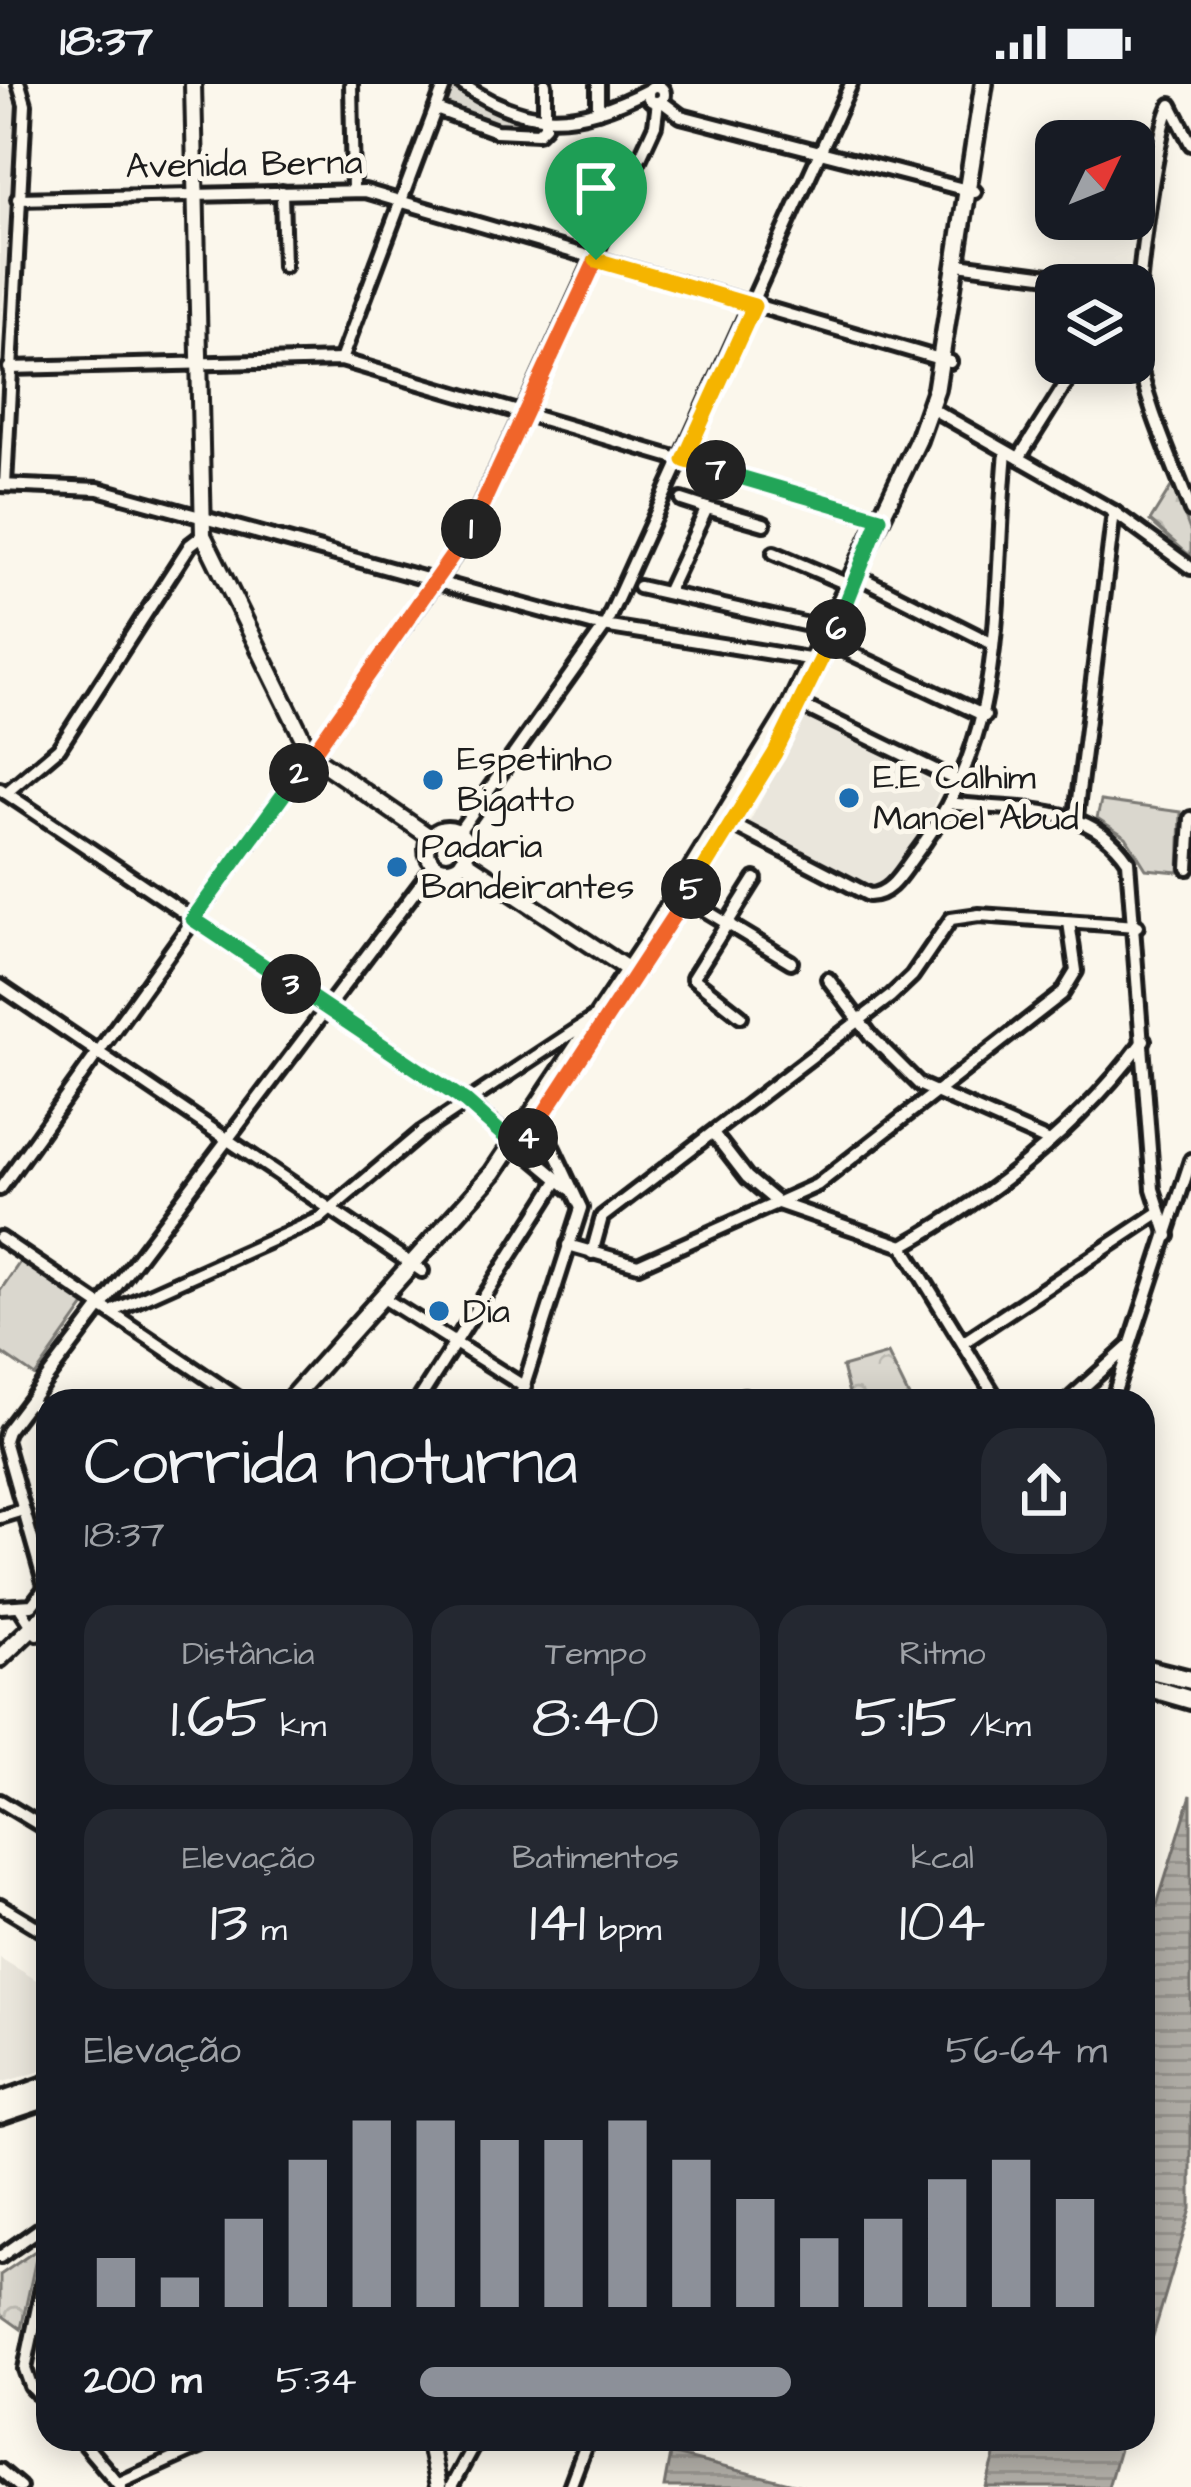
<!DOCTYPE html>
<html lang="pt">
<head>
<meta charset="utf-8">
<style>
  :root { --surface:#171b24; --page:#242831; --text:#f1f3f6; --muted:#9ea1a6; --accent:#8c9099 }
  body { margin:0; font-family:"Architects Daughter",sans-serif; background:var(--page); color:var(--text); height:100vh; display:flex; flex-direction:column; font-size:45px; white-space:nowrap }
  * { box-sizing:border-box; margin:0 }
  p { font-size:39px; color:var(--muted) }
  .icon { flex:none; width:66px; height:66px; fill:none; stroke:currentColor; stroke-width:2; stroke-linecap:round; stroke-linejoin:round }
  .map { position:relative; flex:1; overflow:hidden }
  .side { position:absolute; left:36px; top:1305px; width:1119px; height:1062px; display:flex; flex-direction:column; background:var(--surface); border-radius:36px; box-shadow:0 6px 30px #0003 }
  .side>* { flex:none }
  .needle { width:78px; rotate:47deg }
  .tools { position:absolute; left:1035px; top:36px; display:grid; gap:24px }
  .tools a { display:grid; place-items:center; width:120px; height:120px; border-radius:24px; background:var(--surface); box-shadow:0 6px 30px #0003; font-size:60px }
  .pin { position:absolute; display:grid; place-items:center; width:102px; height:102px; color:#fff; margin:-123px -51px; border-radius:50% 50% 50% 0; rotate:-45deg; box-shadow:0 0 12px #0007 }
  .pin .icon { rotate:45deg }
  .km { position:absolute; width:60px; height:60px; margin:-30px; border-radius:50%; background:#222; color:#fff; font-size:33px; line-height:60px; text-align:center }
  .round { display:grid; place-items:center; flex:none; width:126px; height:126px; border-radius:36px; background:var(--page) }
  .overview { display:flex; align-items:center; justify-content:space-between; height:204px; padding:0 48px }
  h1 { font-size:66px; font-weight:600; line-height:90px }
  .figures { display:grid; grid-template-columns:repeat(3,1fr); gap:18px; height:204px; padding:12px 48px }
  .figures div { display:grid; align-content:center; border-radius:30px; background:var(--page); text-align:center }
  .figures b { font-size:60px; font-weight:600 }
  .figures small { font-size:33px; font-weight:400 }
  .figures p { font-size:33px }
  .chart { height:336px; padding:24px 48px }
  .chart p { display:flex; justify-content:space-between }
  .chart svg { width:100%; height:216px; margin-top:12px; stroke:var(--accent); stroke-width:6 }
  ul { padding:0 48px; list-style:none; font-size:39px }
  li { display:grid; grid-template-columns:192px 144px 1fr; align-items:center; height:90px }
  li i { height:30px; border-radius:15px; background:var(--accent) }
  .status { display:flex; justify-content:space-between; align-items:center; height:84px; padding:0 60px; background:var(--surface); direction:ltr }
  .status svg { height:33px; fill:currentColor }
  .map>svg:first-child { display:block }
  .built { fill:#eae6dc }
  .green { fill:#dad7ce; stroke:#7b7a75; stroke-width:3 }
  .park { fill:url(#park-crowns); stroke:#7b7a75; stroke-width:3 }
  .water { fill:url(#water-rules); stroke:#74726e; stroke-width:3 }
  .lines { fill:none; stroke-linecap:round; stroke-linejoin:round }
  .stream { stroke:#74726e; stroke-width:3 }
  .minor-casing { stroke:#1c1c1c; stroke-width:20 }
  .tertiary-casing { stroke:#1c1c1c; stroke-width:22 }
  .secondary-casing { stroke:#1c1c1c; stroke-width:24 }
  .primary-casing { stroke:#1c1c1c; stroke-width:26 }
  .minor { stroke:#fbf7ec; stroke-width:10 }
  .tertiary { stroke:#fbf7ec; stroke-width:14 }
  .secondary { stroke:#fbf7ec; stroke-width:15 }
  .primary { stroke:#fbf7ec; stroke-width:16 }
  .split-1-casing { stroke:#fff; stroke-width:24 }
  .split-2-casing { stroke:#fff; stroke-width:24 }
  .split-3-casing { stroke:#fff; stroke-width:24 }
  .split-4-casing { stroke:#fff; stroke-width:24 }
  .split-5-casing { stroke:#fff; stroke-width:24 }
  .split-6-casing { stroke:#fff; stroke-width:24 }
  .split-7-casing { stroke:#fff; stroke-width:24 }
  .split-8-casing { stroke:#fff; stroke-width:24 }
  .split-9-casing { stroke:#fff; stroke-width:24 }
  .split-1 { stroke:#f0652b; stroke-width:15 }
  .split-2 { stroke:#f0652b; stroke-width:15 }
  .split-3 { stroke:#22a559; stroke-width:15 }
  .split-4 { stroke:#22a559; stroke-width:15 }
  .split-5 { stroke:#f0652b; stroke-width:15 }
  .split-6 { stroke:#f5b400; stroke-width:15 }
  .split-7 { stroke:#22a559; stroke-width:15 }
  .split-8 { stroke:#f5b400; stroke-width:15 }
  .split-9 { stroke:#f5b400; stroke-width:15 }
  .poi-dot { fill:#1f6fb2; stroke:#fbf7ec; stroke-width:4.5 }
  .labels { text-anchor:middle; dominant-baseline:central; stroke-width:10; stroke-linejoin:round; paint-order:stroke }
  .street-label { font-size:36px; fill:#1c1c1c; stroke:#fbf7ec }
  .poi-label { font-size:36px; fill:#1c1c1c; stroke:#fbf7ec; text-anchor:start }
</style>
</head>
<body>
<div class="status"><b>18:37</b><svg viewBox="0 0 49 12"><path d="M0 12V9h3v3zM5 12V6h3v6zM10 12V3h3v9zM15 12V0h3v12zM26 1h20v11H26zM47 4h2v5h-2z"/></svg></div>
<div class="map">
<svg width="1191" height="2403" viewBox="0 0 1191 2403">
  <defs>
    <pattern id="park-crowns" width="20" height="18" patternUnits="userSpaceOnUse" patternTransform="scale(3)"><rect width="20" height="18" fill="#dad7ce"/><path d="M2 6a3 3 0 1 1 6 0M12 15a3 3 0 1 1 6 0" fill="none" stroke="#bab8b0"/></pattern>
    <pattern id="water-rules" width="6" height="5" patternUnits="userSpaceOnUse" patternTransform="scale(3)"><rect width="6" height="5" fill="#afaca5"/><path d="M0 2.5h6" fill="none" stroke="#96938d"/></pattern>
  </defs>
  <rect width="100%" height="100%" fill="#fbf7ec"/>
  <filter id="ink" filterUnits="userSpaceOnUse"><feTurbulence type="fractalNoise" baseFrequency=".00833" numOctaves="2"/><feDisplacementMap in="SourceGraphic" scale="24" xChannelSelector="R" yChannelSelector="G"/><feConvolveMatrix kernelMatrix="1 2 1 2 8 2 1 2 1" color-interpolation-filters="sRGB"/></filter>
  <g filter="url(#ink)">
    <g class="built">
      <polygon points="0,1 21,12 0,248"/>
      <polygon points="805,633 941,702 924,745 882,804 872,806 749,739"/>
      <polygon points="0,1874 48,1903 48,1985 0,1999"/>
    </g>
    <g class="green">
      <polygon points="1101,717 1181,728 1179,788 1146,785 1126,753 1097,734"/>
      <polygon points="24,1172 85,1213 86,1220 35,1292 0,1268 0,1207"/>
    </g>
    <g class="park">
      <polygon points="453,0 491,25 529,37 527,49 446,24"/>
      <polygon points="1173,400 1191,449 1191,473 1150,437"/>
      <polygon points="888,1270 911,1317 851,1317 842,1283"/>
      <polygon points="38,2165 21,2245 0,2230 0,2191"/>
    </g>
    <g class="water">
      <polygon points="1191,1711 1191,2125 1143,2285 1143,1866"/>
      <polygon points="1000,2355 1122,2355 1108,2403 986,2403"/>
      <polygon points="670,2370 806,2403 664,2403"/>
    </g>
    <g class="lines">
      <polyline class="stream" points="425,0 428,2"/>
      <defs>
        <g id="minor">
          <polyline points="351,0 353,105"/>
          <path d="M 462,0 C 527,45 577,43 648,6"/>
          <polyline points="598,0 598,27"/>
          <circle cx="656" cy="10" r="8"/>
          <polyline points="661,17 681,32 975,108"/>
          <polyline points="436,25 496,47 538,49 545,42 545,0"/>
          <path d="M 1191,60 L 1171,21 C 1156,43 1131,237 1137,268 C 1146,321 1172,376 1191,427"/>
          <polyline points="282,108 284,182"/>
          <polyline points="18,115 365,107 950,278"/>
          <polyline points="958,180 1117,201"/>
          <polyline points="341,276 445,0"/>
          <polyline points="9,284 341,276 883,435"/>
          <polyline points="936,327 1114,428 1191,484"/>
          <polyline points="1019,374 1077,282"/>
          <polyline points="0,401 98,405 591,540 821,577"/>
          <polyline points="5,401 25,20 19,0"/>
          <polyline points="707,424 764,440"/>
          <polyline points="774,469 849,501"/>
          <polyline points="854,490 991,559"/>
          <polyline points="639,503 835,547"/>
          <polyline points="667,509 707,424 682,416"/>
          <polyline points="823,556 985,632"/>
          <polyline points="793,617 962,699"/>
          <polyline points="0,705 465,1017 570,1105"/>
          <polyline points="6,709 59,664 190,461 203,451"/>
          <path d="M 949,719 C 1014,728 1088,716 1128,777 L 1153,1105 L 1168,1152"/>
          <polyline points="1076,732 1114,428"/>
          <path d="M 724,736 L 869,811 C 891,811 902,788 915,771 C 1011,647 992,516 1006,368"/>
          <polyline points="458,749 605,542 851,0"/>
          <polyline points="1188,784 1191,734"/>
          <polyline points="685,814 791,878"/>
          <polyline points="828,895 871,952 920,1001 1050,1058"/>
          <polyline points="0,902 422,1187"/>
          <polyline points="741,932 693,894 755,795"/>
          <polyline points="713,1049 747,1093 778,1119 903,1162 998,1317"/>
          <polyline points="0,1105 462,461 655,41 658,18"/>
          <polyline points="0,1154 242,1317"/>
          <polyline points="568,1161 638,1181 817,1101 1062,910 1076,887 1069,838"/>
          <path d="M 903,1162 C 995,1110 1081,1041 1144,956"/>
          <polyline points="592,1169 602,1133 891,912 912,892 951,835 979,831 1137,842"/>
          <polyline points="385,1215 525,1303"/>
          <polyline points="111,1228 319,1135 422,1048 591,936"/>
          <polyline points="964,1258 1157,1130"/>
          <polyline points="31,1317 48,1336"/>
          <polyline points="418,1317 559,1095"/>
          <polyline points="519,1317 581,1124 540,1037"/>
          <polyline points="729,1317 744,1312 753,1317"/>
          <polyline points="1068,1317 1128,1263"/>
          <polyline points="1112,1317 1191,1076"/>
          <polyline points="0,1433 23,1426"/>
          <polyline points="48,1512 4,1356 7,1347 435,781"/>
          <polyline points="0,1523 32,1521 46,1503"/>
          <polyline points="21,1525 37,1550"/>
          <polyline points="0,1717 48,1746"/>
          <polyline points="0,1821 48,1850"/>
          <polyline points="0,2173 48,2139"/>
          <polyline points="48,2175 25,2285 31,2302 48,2321"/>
          <polyline points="80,2355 121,2403"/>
          <polyline points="0,2386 20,2403"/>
          <polyline points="119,2399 217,2355"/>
          <polyline points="451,2403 477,2355"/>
          <polyline points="570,2403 588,2355"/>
        </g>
        <g id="tertiary">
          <polyline points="193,0 203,451 311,671 430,753"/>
          <circle cx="447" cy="765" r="20"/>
          <polyline points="463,776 635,890"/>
          <polyline points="428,2355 438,2403"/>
        </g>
        <g id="secondary">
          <polyline points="289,1317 493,1089 646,860 787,629 918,356 936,305 984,0"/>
          <polyline points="0,1574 48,1528"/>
        </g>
        <g id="primary">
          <polyline points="1143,1584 1191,1596"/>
          <polyline points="1143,1602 1191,1616"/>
          <polyline points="0,2018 48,2001"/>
          <polyline points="0,2030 48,2014"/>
        </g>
      </defs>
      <use href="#minor" class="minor-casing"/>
      <use href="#tertiary" class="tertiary-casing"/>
      <use href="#secondary" class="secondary-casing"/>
      <use href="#primary" class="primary-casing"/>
      <use href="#minor" class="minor"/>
      <use href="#tertiary" class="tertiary"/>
      <use href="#secondary" class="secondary"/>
      <use href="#primary" class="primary"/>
    </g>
  </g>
  <g class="lines" filter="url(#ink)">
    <defs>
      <polyline id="split-1" points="471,445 596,176"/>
      <polyline id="split-2" points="299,689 471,445"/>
      <polyline id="split-3" points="291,900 193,835 299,689"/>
      <polyline id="split-4" points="291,900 465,1017 520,1066 528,1054"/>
      <polyline id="split-5" points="528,1054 691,805"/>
      <polyline id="split-6" points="691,805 775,669 836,545"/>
      <polyline id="split-7" points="716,386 880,434 836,545"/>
      <polyline id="split-8" points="662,195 754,222 684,376 716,386"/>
      <polyline id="split-9" points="596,176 662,195"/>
    </defs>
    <use href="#split-1" class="split-1-casing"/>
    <use href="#split-2" class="split-2-casing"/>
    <use href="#split-3" class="split-3-casing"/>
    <use href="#split-4" class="split-4-casing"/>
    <use href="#split-5" class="split-5-casing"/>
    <use href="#split-6" class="split-6-casing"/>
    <use href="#split-7" class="split-7-casing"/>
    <use href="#split-8" class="split-8-casing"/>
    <use href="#split-9" class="split-9-casing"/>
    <use href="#split-1" class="split-1"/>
    <use href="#split-2" class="split-2"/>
    <use href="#split-3" class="split-3"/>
    <use href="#split-4" class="split-4"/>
    <use href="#split-5" class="split-5"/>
    <use href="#split-6" class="split-6"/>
    <use href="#split-7" class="split-7"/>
    <use href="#split-8" class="split-8"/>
    <use href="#split-9" class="split-9"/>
  </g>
  <g class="poi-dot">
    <circle cx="433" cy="696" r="12"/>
    <circle cx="849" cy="714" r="12"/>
    <circle cx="397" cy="783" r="12"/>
    <circle cx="439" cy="1227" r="12"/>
  </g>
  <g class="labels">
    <g class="street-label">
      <text transform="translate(244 81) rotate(-1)">Avenida Berna</text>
    </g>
    <g class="poi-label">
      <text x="457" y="675">Espetinho<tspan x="457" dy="41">Bigatto</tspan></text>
      <text x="873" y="693">E.E Calhim<tspan x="873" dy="41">Manoel Abud</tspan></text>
      <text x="421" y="762">Padaria<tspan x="421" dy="41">Bandeirantes</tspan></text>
      <text x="463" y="1227">Dia</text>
    </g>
  </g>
</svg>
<div class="tools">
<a><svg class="needle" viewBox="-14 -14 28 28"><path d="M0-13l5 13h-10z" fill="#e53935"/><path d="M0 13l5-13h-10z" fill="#9ea1a6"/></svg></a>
<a><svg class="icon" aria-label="layers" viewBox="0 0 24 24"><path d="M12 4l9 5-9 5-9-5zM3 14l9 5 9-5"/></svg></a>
</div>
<div class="pin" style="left:596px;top:176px;background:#1e9e55"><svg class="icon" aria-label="arrive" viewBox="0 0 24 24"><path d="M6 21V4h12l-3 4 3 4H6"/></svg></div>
<b class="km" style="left:471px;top:445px">1</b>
<b class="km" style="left:299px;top:689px">2</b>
<b class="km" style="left:291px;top:900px">3</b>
<b class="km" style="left:528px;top:1054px">4</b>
<b class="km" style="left:691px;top:805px">5</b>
<b class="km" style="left:836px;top:545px">6</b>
<b class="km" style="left:716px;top:386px">7</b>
<section class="side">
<div class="overview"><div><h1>Corrida noturna</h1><p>18:37</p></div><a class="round"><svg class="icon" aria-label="share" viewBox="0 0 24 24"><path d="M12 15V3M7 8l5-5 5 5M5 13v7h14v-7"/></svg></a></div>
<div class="figures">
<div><p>Distância</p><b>1.65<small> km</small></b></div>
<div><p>Tempo</p><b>8:40</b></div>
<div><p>Ritmo</p><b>5:15<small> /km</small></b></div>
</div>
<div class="figures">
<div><p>Elevação</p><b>13<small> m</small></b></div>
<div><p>Batimentos</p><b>141<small> bpm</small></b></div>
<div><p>kcal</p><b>104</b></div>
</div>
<div class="chart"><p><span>Elevação</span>56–64 m</p>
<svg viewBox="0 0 160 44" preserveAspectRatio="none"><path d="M5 44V34M15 44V38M25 44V26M35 44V14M45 44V6M55 44V6M65 44V10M75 44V10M85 44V6M95 44V14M105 44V22M115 44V30M125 44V26M135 44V18M145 44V14M155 44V22"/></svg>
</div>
<ul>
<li><b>200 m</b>5:34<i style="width:54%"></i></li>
</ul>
</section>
</div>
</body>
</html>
